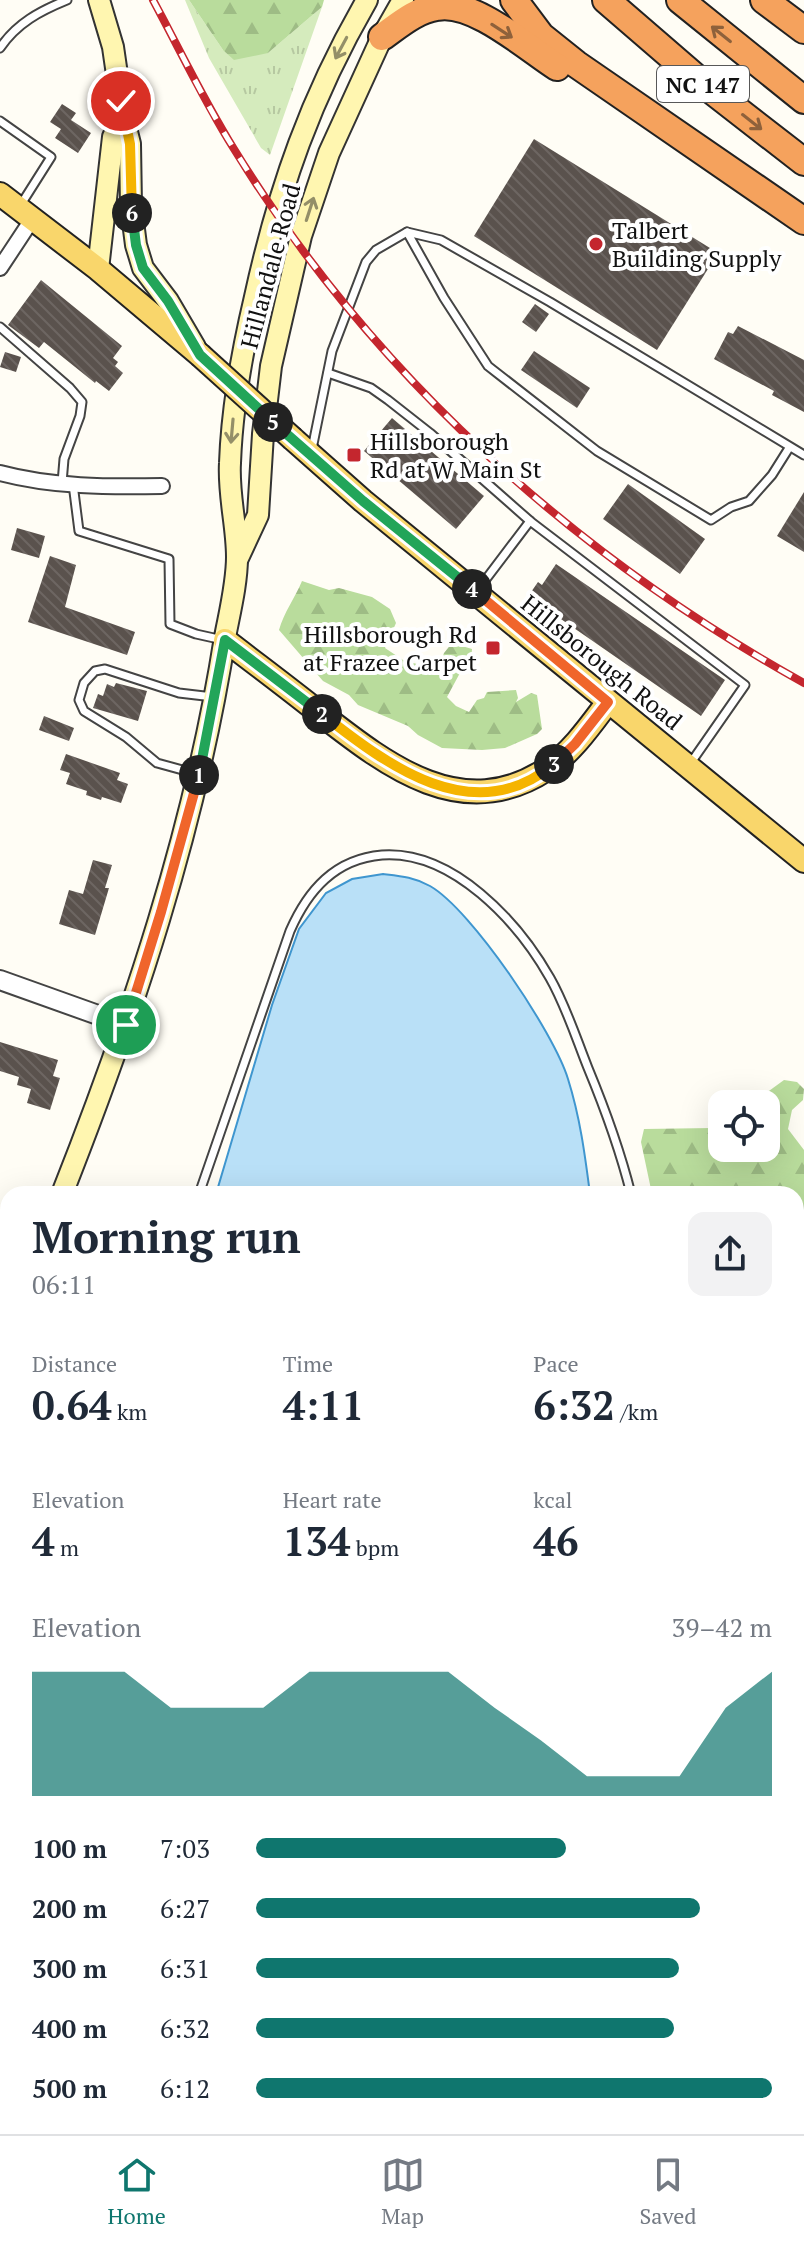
<!DOCTYPE html>
<html lang="en">
<head>
<meta charset="utf-8">
<style>
  :root { --surface:#fff; --page:#f2f2f3; --text:#1f2937; --muted:#747a83; --line:#e0e1e3; --accent:#0f766e }
  body { margin:0; font-family:"PT Serif",serif; background:var(--page); color:var(--text); height:100vh; display:flex; flex-direction:column; font-size:30px; white-space:nowrap }
  * { box-sizing:border-box; margin:0 }
  p { font-size:26px; color:var(--muted) }
  .icon { flex:none; width:44px; height:44px; fill:none; stroke:currentColor; stroke-width:2; stroke-linecap:round; stroke-linejoin:round }
  .map { position:relative; flex:1; overflow:hidden }
  .drawer { position:absolute; left:0px; top:1186px; width:804px; height:948px; display:flex; flex-direction:column; background:var(--surface); border-radius:24px 24px 0 0; box-shadow:0 8px 32px #0002 }
  .drawer>* { flex:none }
  .controls { position:absolute; left:708px; top:1090px; display:grid; gap:16px }
  .controls a { display:grid; place-items:center; width:72px; height:72px; border-radius:16px; background:var(--surface); box-shadow:0 8px 32px #0002; font-size:40px }
  .pin { position:absolute; display:grid; place-items:center; width:68px; height:68px; color:#fff; margin:-34px; border:4px solid #fff; border-radius:50%; box-shadow:0 2px 8px #0007 }
  .km { position:absolute; width:40px; height:40px; margin:-20px; border-radius:50%; background:#222; color:#fff; font-size:22px; line-height:40px; text-align:center }
  .round { display:grid; place-items:center; flex:none; width:84px; height:84px; border-radius:16px; background:var(--page) }
  .head { display:flex; align-items:center; justify-content:space-between; height:136px; padding:0 32px }
  h1 { font-size:44px; font-weight:700; line-height:60px }
  .metrics { display:grid; grid-template-columns:repeat(3,1fr); gap:12px; height:136px; padding:8px 32px }
  .metrics div { display:grid; align-content:center }
  .metrics b { font-size:40px; font-weight:700 }
  .metrics small { font-size:22px; font-weight:400 }
  .metrics p { font-size:22px }
  .chart { height:224px; padding:16px 32px }
  .chart p { display:flex; justify-content:space-between }
  .chart svg { width:100%; height:144px; margin-top:8px; fill:var(--accent); opacity:.7 }
  ul { padding:0 32px; list-style:none; font-size:26px }
  li { display:grid; grid-template-columns:128px 96px 1fr; align-items:center; height:60px }
  li i { height:20px; border-radius:10px; background:var(--accent) }
  .tab-bar { display:flex; justify-content:space-around; align-items:center; height:112px; border-top:2px solid var(--line); background:var(--surface); font-size:22px; color:var(--muted) }
  .tab-bar a { display:grid; justify-items:center; gap:4px }
  .tab-bar .selected { color:var(--accent) }
  .map>svg:first-child { display:block }
  .grass { fill:url(#grass-tufts) }
  .forest { fill:url(#forest-firs) }
  .water { fill:#b9e0f7; stroke:#3f96cf; stroke-width:2 }
  .building { fill:url(#building-back-hatch) }
  .lines { fill:none; stroke-linecap:round; stroke-linejoin:round }
  .service-casing { stroke:#444; stroke-width:11 }
  .minor-casing { stroke:#444; stroke-width:18 }
  .tertiary-casing { stroke:#444; stroke-width:22 }
  .secondary-casing { stroke:#333; stroke-width:24 }
  .primary-casing { stroke:#222; stroke-width:26 }
  .motorway-casing { stroke:#222; stroke-width:30 }
  .service { stroke:#fff; stroke-width:7 }
  .minor { stroke:#fff; stroke-width:14 }
  .tertiary { stroke:#fff; stroke-width:18 }
  .secondary { stroke:#fff6b0; stroke-width:20 }
  .primary { stroke:#f9d66b; stroke-width:22 }
  .motorway { stroke:#f5a25d; stroke-width:26 }
  .rail-casing { stroke:#c4262e; stroke-width:8 }
  .rail { stroke:#fff; stroke-width:5; stroke-dasharray:15; stroke-linecap:butt }
  .primary-bridge-casing { stroke:#222; stroke-width:26; stroke-linecap:butt }
  .primary-bridge { stroke:#f9d66b; stroke-width:22 }
  .oneway { stroke:#8e613b }
  .oneway2 { stroke:#948f68 }
  .split-1-casing { stroke:#fff; stroke-width:16 }
  .split-2-casing { stroke:#fff; stroke-width:16 }
  .split-3-casing { stroke:#fff; stroke-width:16 }
  .split-4-casing { stroke:#fff; stroke-width:16 }
  .split-5-casing { stroke:#fff; stroke-width:16 }
  .split-6-casing { stroke:#fff; stroke-width:16 }
  .split-7-casing { stroke:#fff; stroke-width:16 }
  .split-1 { stroke:#f0652b; stroke-width:10 }
  .split-2 { stroke:#22a559; stroke-width:10 }
  .split-3 { stroke:#f5b400; stroke-width:10 }
  .split-4 { stroke:#f0652b; stroke-width:10 }
  .split-5 { stroke:#22a559; stroke-width:10 }
  .split-6 { stroke:#22a559; stroke-width:10 }
  .split-7 { stroke:#f5b400; stroke-width:10 }
  .poi-dot { fill:#c4262e; stroke:#fff; stroke-width:3 }
  .labels { text-anchor:middle; dominant-baseline:central; stroke-width:8; stroke-linejoin:round; paint-order:stroke }
  .shield { fill:#fff; stroke:#585858; stroke-width:2 }
  .shield-label { font-size:22px; font-weight:bold; fill:#111 }
  .poi-label { font-size:24px; fill:#111; stroke:#fff; text-anchor:start }
  .street-label { font-size:24px; fill:#111; stroke:#fff }
</style>
</head>
<body>
<div class="map">
<svg width="804" height="2134" viewBox="0 0 804 2134">
  <defs>
    <pattern id="grass-tufts" width="24" height="20" patternUnits="userSpaceOnUse" patternTransform="scale(2)"><rect width="24" height="20" fill="#d5ebbd"/><path d="M3 7l-1-3M5 7V3M7 7l1-3M15 17l-1-3M17 17v-4M19 17l1-3" fill="none" stroke="#b6c8a1"/></pattern>
    <pattern id="forest-firs" width="22" height="20" patternUnits="userSpaceOnUse" patternTransform="scale(2)"><rect width="22" height="20" fill="#b9dc9c"/><path d="M5 1l3.5 6h-7zM16 11l3.5 6h-7z" fill="#9ebc85"/></pattern>
    <pattern id="building-back-hatch" width="6" height="6" patternUnits="userSpaceOnUse" patternTransform="scale(2)"><rect width="6" height="6" fill="#5a524d"/><path d="M-1 5l2 2M0 0l6 6M5-1l2 2" fill="none" stroke="#6d6662"/></pattern>
  </defs>
  <rect width="100%" height="100%" fill="#fffdf5"/>
  <g class="grass">
    <polygon points="185,0 189,0 223,50 268,53 322,7 270,155 261,148 209,58"/>
    <polygon points="804,1226 804,2134 0,2134 0,1952 8,1954 8,2126 565,2126 586,2132 589,2126 796,2126 796,1230"/>
  </g>
  <g class="forest">
    <polygon points="189,0 324,0 322,7 268,53 234,60 223,50"/>
    <path d="M 302,581 L 329,590 L 339,588 L 372,597 L 390,609 L 396,623 L 385,648 L 403,660 L 434,669 L 439,666 L 444,653 L 452,643 L 472,649 L 471,662 L 461,671 L 447,697 L 456,706 L 469,712 L 477,700 L 484,698 L 487,692 L 516,690 L 518,698 L 516,702 L 531,693 L 537,695 L 542,729 L 537,734 L 505,748 L 482,750 L 442,748 L 418,735 L 408,726 L 358,705 L 349,695 L 323,681 L 279,630 C 284,612 295,598 302,581 Z"/>
    <polygon points="784,1080 797,1082 804,1089 803,1100 792,1110 788,1129 804,1150 804,1242 796,1250 796,1194 652,1194 641,1142 644,1129 712,1128 722,1122 722,1148 766,1148 766,1104 751,1104"/>
  </g>
  <path class="water" d="M 383,874 C 400,876 414,877 430,886 C 472,910 554,1033 568,1079 C 580,1117 585,1155 590,1194 L 216,1194 L 272,1005 L 299,929 L 326,893 L 352,879 Z"/>
  <g class="building">
    <polygon points="62,104 76,113 71,120 91,133 78,153 55,138 61,129 50,122"/>
    <polygon points="534,139 718,253 657,350 474,236"/>
    <polygon points="41,280 122,346 113,358 118,362 115,366 123,373 109,391 96,381 95,383 44,342 39,348 8,325"/>
    <polygon points="535,304 549,314 536,332 522,322"/>
    <polygon points="738,326 804,360 804,412 772,395 774,391 714,359 728,332 733,334"/>
    <polygon points="534,351 590,388 577,408 521,370"/>
    <polygon points="5,352 21,357 16,372 0,367"/>
    <polygon points="392,418 484,496 456,529 364,451"/>
    <polygon points="628,484 705,539 680,574 603,519"/>
    <polygon points="804,492 804,552 777,536"/>
    <polygon points="17,528 45,536 39,558 11,550"/>
    <polygon points="50,556 76,565 65,607 135,632 127,655 28,622"/>
    <polygon points="556,564 725,680 701,716 532,599 533,598 529,595 538,582 542,585"/>
    <polygon points="116,683 147,691 138,721 93,708 98,694 103,696 107,684 114,687"/>
    <polygon points="44,716 74,728 69,741 39,730"/>
    <polygon points="66,754 120,773 117,780 128,784 121,803 102,797 101,800 86,795 87,791 66,784 70,773 60,770"/>
    <polygon points="93,860 112,865 105,888 109,888 95,935 59,924 69,890 83,894"/>
    <polygon points="0,1042 58,1060 53,1076 60,1078 50,1110 27,1103 31,1089 17,1085 19,1077 0,1071"/>
  </g>
  <g class="lines">
    <defs>
      <g id="service">
        <path d="M 0,48 C 17,23 40,11 67,0"/>
        <polyline points="0,121 51,157 20,206"/>
        <polyline points="407,232 444,298 488,366 597,451 711,520 731,507 749,501 772,475 789,448"/>
        <polyline points="0,327 70,388 82,402 80,416 64,459 62,483"/>
        <polyline points="328,373 371,388 388,400 430,433 530,521 745,685 690,764"/>
        <polyline points="312,449 332,351 366,262 376,250 407,232 441,240 550,302 804,455"/>
        <polyline points="73,484 79,531 169,559 170,624 196,634 223,640"/>
        <polyline points="477,591 530,521"/>
        <polyline points="197,774 157,763 126,737 84,711 79,700 84,683 95,671 105,669 179,693 213,697"/>
        <path d="M 199,1194 L 290,931 C 308,890 335,859 382,855 C 453,850 518,922 550,978 C 566,1006 576,1038 588,1068 C 605,1109 620,1150 631,1194"/>
        <polyline points="0,1737 8,1711"/>
        <polyline points="0,1788 8,1790"/>
      </g>
      <g id="minor">
        <polyline points="0,268 33,218"/>
        <path d="M 0,473 C 52,487 108,487 162,486"/>
        <polyline points="0,1284 8,1286"/>
      </g>
      <polyline id="tertiary" points="0,980 126,1025"/>
      <g id="secondary">
        <polyline points="99,0 113,47 123,116 130,144 131,206 136,245 143,268 168,301 195,347"/>
        <polyline points="98,269 113,137 123,116"/>
        <polyline points="238,558 258,515 263,434 271,366 301,236 329,153 382,37 403,0"/>
        <path d="M 62,1194 C 133,1014 195,829 225,637 C 230,611 237,583 237,557 C 237,526 228,494 230,463 C 232,406 242,352 255,297 C 279,187 311,97 367,0"/>
        <polyline points="0,1379 8,1354"/>
      </g>
      <g id="primary">
        <polyline points="0,194 98,269 200,355"/>
        <polyline points="293,439 363,501 804,861"/>
        <path d="M 225,640 C 256,664 287,687 317,711 C 384,763 461,826 547,769 C 572,752 590,726 608,702"/>
      </g>
      <g id="motorway">
        <polyline points="514,0 541,36 576,64 804,221"/>
        <polyline points="606,0 701,82 804,162"/>
        <polyline points="680,0 804,100"/>
        <polyline points="764,0 804,30"/>
        <path d="M 382,37 C 399,25 416,10 437,7 C 474,0 527,48 557,67"/>
      </g>
    </defs>
    <use href="#service" class="service-casing"/>
    <use href="#minor" class="minor-casing"/>
    <use href="#tertiary" class="tertiary-casing"/>
    <use href="#secondary" class="secondary-casing"/>
    <use href="#primary" class="primary-casing"/>
    <use href="#motorway" class="motorway-casing"/>
    <use href="#service" class="service"/>
    <use href="#minor" class="minor"/>
    <use href="#tertiary" class="tertiary"/>
    <use href="#secondary" class="secondary"/>
    <use href="#primary" class="primary"/>
    <use href="#motorway" class="motorway"/>
    <defs>
      <path id="rail" d="M 153,0 C 180,50 204,101 234,149 C 373,375 574,555 804,683"/>
    </defs>
    <use href="#rail" class="rail-casing"/>
    <use href="#rail" class="rail"/>
    <defs>
      <polyline id="primary-bridge" points="200,355 293,439"/>
    </defs>
    <use href="#primary-bridge" class="primary-bridge-casing"/>
    <use href="#primary-bridge" class="primary-bridge"/>
  </g>
  <defs><path id="oneway-shaft" d="M-6 0H5M1.5-3L5.5 0L1.5 3" fill="none" stroke-width="1.6" stroke-linecap="round" stroke-linejoin="round" transform="scale(2)"/></defs>
  <g class="oneway">
    <use href="#oneway-shaft" transform="translate(502 31) rotate(33)"/>
    <use href="#oneway-shaft" transform="translate(721 34) rotate(-141)"/>
    <use href="#oneway-shaft" transform="translate(752 122) rotate(38)"/>
  </g>
  <g class="oneway2">
    <use href="#oneway-shaft" transform="translate(341 48) rotate(118)"/>
    <use href="#oneway-shaft" transform="translate(310 209) rotate(-72)"/>
    <use href="#oneway-shaft" transform="translate(232 431) rotate(95)"/>
  </g>
  <g class="lines">
    <defs>
      <polyline id="split-1" points="126,1025 161,912 199,775"/>
      <polyline id="split-2" points="199,775 225,640 322,714"/>
      <path id="split-3" d="M 322,714 C 387,765 474,831 554,764"/>
      <polyline id="split-4" points="472,589 608,702 575,744 554,764"/>
      <polyline id="split-5" points="273,422 363,501 472,589"/>
      <polyline id="split-6" points="132,213 136,245 143,268 168,301 200,355 273,422"/>
      <polyline id="split-7" points="121,101 130,144 132,213"/>
    </defs>
    <use href="#split-1" class="split-1-casing"/>
    <use href="#split-2" class="split-2-casing"/>
    <use href="#split-3" class="split-3-casing"/>
    <use href="#split-4" class="split-4-casing"/>
    <use href="#split-5" class="split-5-casing"/>
    <use href="#split-6" class="split-6-casing"/>
    <use href="#split-7" class="split-7-casing"/>
    <use href="#split-1" class="split-1"/>
    <use href="#split-2" class="split-2"/>
    <use href="#split-3" class="split-3"/>
    <use href="#split-4" class="split-4"/>
    <use href="#split-5" class="split-5"/>
    <use href="#split-6" class="split-6"/>
    <use href="#split-7" class="split-7"/>
  </g>
  <g class="poi-dot">
    <circle cx="596" cy="244" r="8"/>
    <rect x="346" y="447" width="16" height="16" rx="4"/>
    <rect x="485" y="640" width="16" height="16" rx="4"/>
  </g>
  <g class="labels">
    <rect class="shield" x="657" y="66" width="92" height="36" rx="6"/>
    <g class="shield-label">
      <text x="703" y="84">NC 147</text>
    </g>
    <g class="poi-label">
      <text x="612" y="230">Talbert<tspan x="612" dy="28">Building Supply</tspan></text>
      <text x="370" y="441">Hillsborough<tspan x="370" dy="28">Rd at W Main St</tspan></text>
      <text x="477" y="634" text-anchor="end">Hillsborough Rd<tspan x="477" dy="28">at Frazee Carpet</tspan></text>
    </g>
    <g class="street-label">
      <text transform="translate(270 266) rotate(-75)">Hillandale Road</text>
      <text transform="translate(602 662) rotate(39)">Hillsborough Road</text>
    </g>
  </g>
</svg>
<div class="controls">
<a><svg class="icon" aria-label="locate" viewBox="0 0 24 24"><circle cx="12" cy="12" r="6"/><path d="M12 2v4M12 18v4M2 12h4M18 12h4"/></svg></a>
</div>
<div class="pin" style="left:126px;top:1025px;background:#1e9e55"><svg class="icon" aria-label="arrive" viewBox="0 0 24 24"><path d="M6 21V4h12l-3 4 3 4H6"/></svg></div>
<div class="pin" style="left:121px;top:101px;background:#d93025"><svg class="icon" aria-label="check" viewBox="0 0 24 24"><path d="M5 12l5 5 9-10"/></svg></div>
<b class="km" style="left:199px;top:775px">1</b>
<b class="km" style="left:322px;top:714px">2</b>
<b class="km" style="left:554px;top:764px">3</b>
<b class="km" style="left:472px;top:589px">4</b>
<b class="km" style="left:273px;top:422px">5</b>
<b class="km" style="left:132px;top:213px">6</b>
<section class="drawer">
<div class="head"><div><h1>Morning run</h1><p>06:11</p></div><a class="round"><svg class="icon" aria-label="share" viewBox="0 0 24 24"><path d="M12 15V3M7 8l5-5 5 5M5 13v7h14v-7"/></svg></a></div>
<div class="metrics">
<div><p>Distance</p><b>0.64<small> km</small></b></div>
<div><p>Time</p><b>4:11</b></div>
<div><p>Pace</p><b>6:32<small> /km</small></b></div>
</div>
<div class="metrics">
<div><p>Elevation</p><b>4<small> m</small></b></div>
<div><p>Heart rate</p><b>134<small> bpm</small></b></div>
<div><p>kcal</p><b>46</b></div>
</div>
<div class="chart"><p><span>Elevation</span>39–42 m</p>
<svg viewBox="0 0 160 44" preserveAspectRatio="none"><path d="M0 44V6L10 6L20 6L30 17L40 17L50 17L60 6L70 6L80 6L90 6L100 17L110 27L120 38L130 38L140 38L150 17L160 6V44z"/></svg>
</div>
<ul>
<li><b>100 m</b>7:03<i style="width:60%"></i></li>
<li><b>200 m</b>6:27<i style="width:86%"></i></li>
<li><b>300 m</b>6:31<i style="width:82%"></i></li>
<li><b>400 m</b>6:32<i style="width:81%"></i></li>
<li><b>500 m</b>6:12<i style="width:100%"></i></li>
</ul>
</section>
</div>
<nav class="tab-bar">
<a class="selected"><svg class="icon" aria-label="home" viewBox="0 0 24 24"><path d="M3 11l9-7 9 7M6 9v11h12V9"/></svg>Home</a>
<a><svg class="icon" aria-label="map" viewBox="0 0 24 24"><path d="M3 6l6-2 6 2 6-2v14l-6 2-6-2-6 2zM9 4v14M15 6v14"/></svg>Map</a>
<a><svg class="icon" aria-label="saved" viewBox="0 0 24 24"><path d="M7 4h10v16l-5-4-5 4z"/></svg>Saved</a>
</nav>
</body>
</html>
